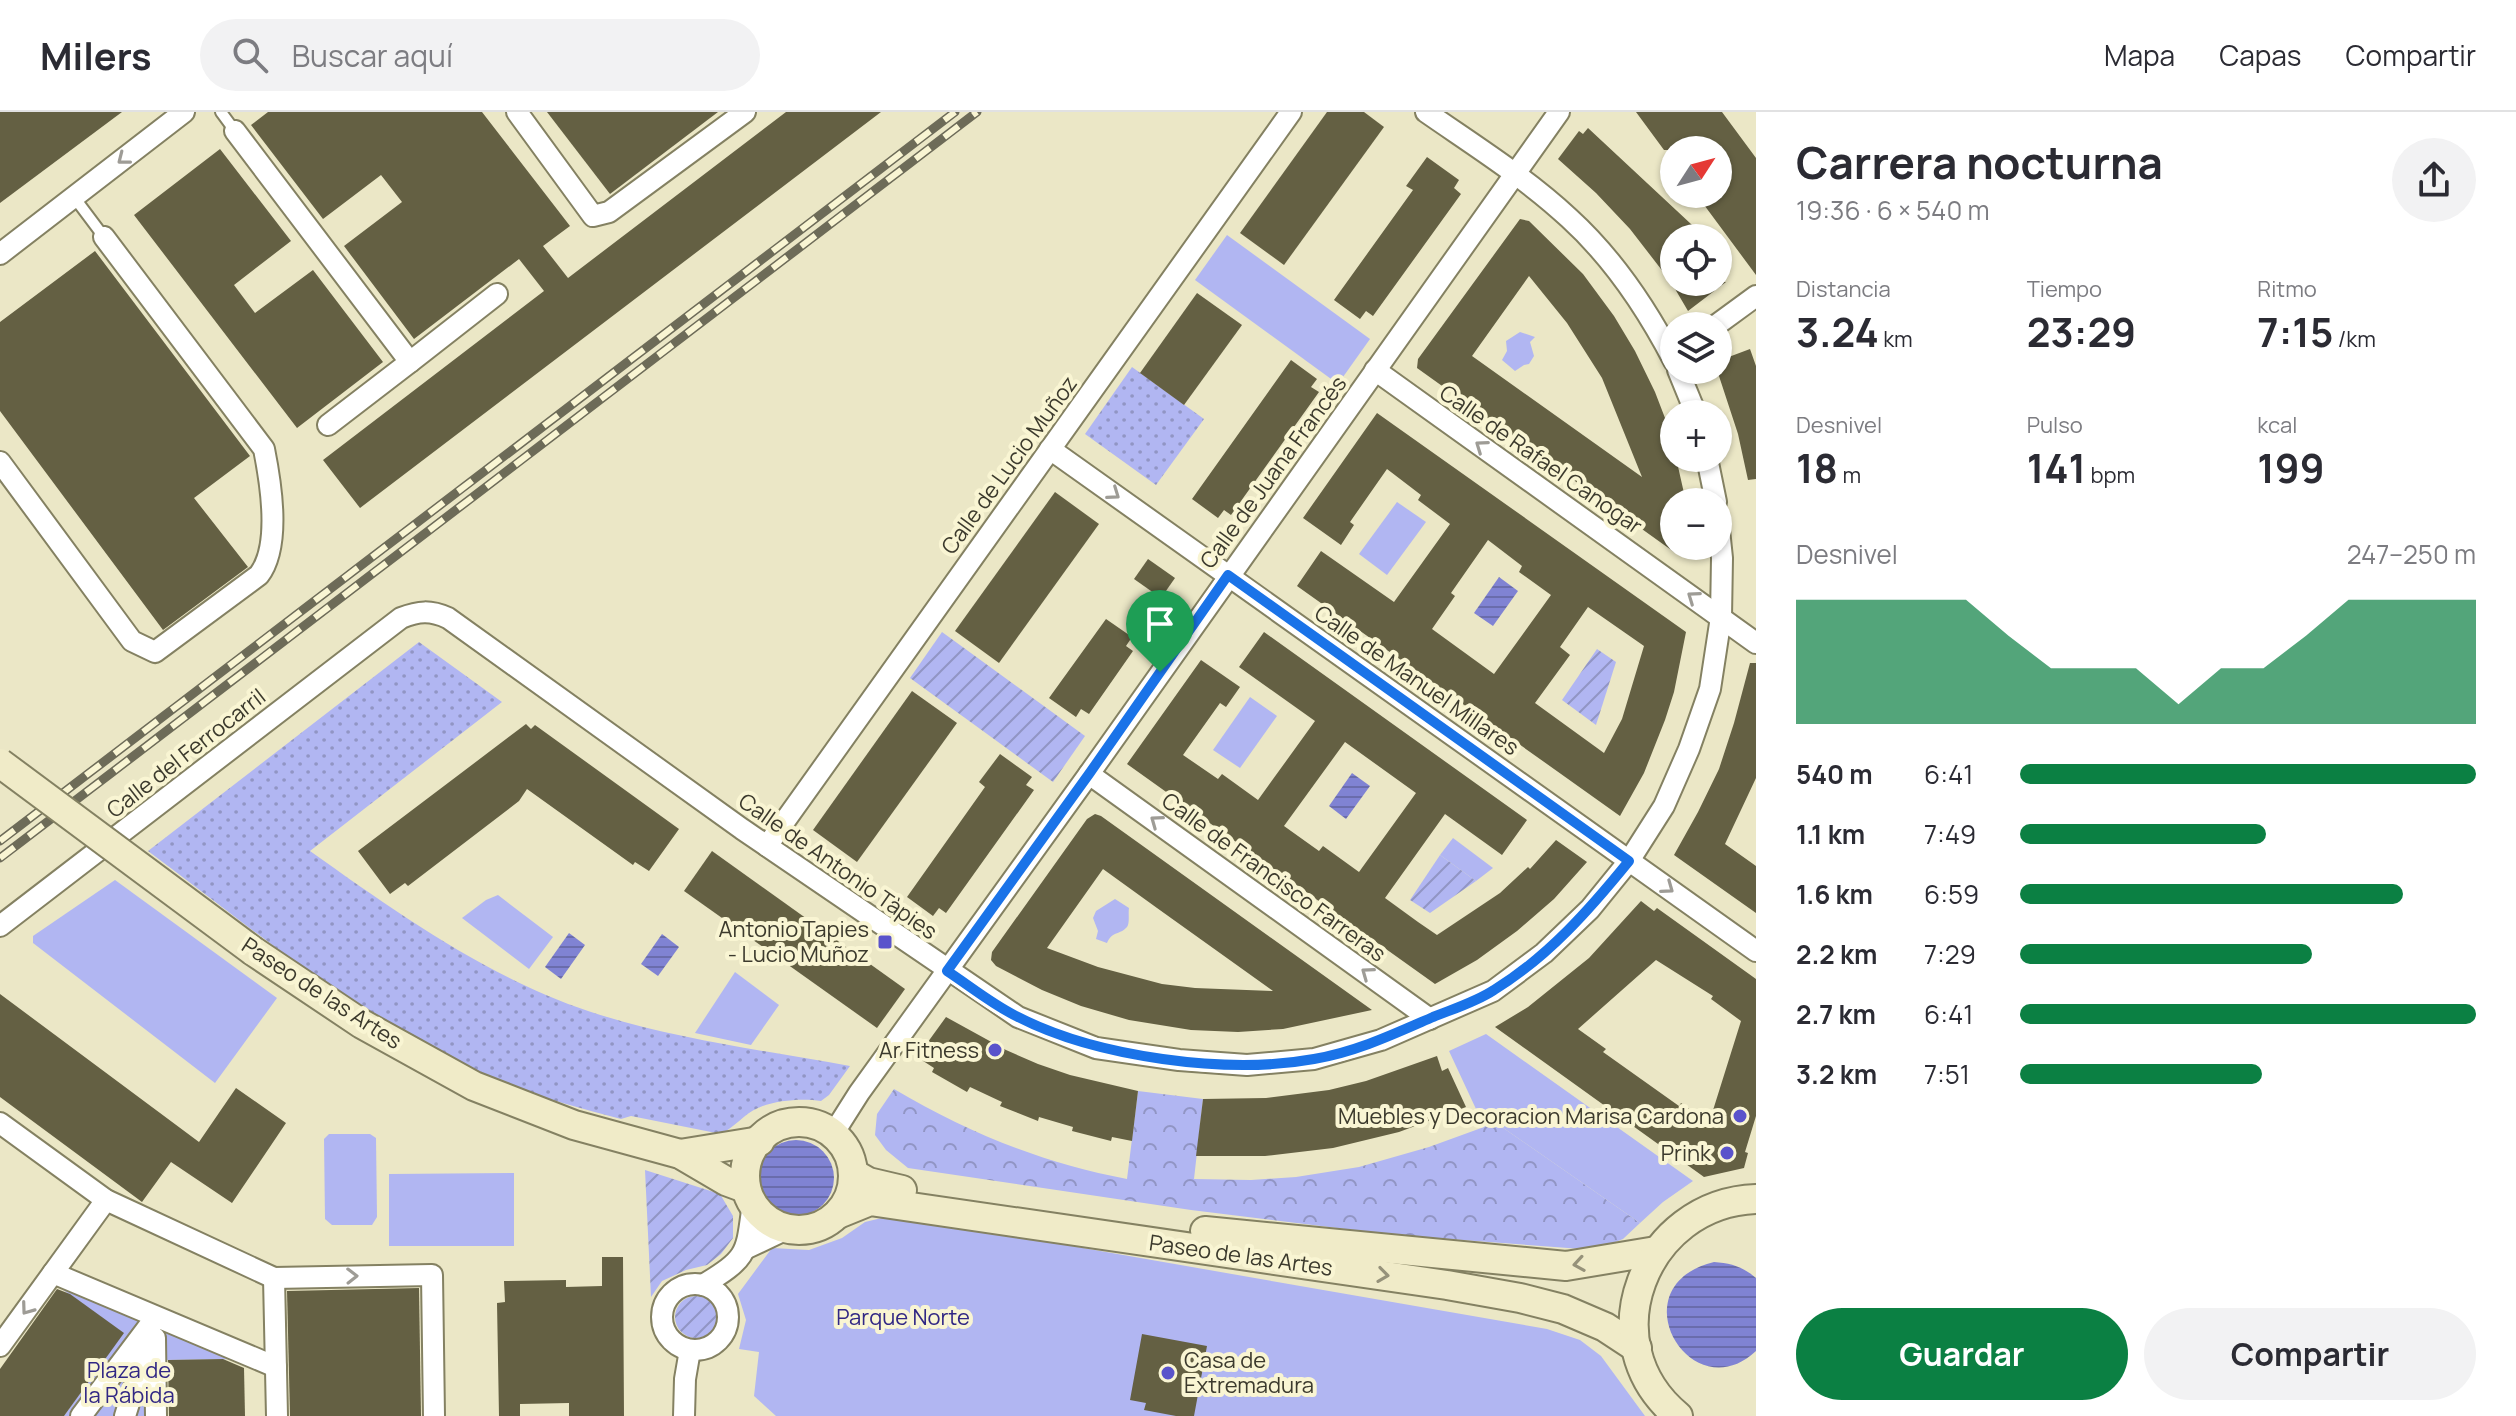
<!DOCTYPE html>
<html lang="es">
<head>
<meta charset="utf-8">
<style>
  :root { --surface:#fff; --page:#f2f2f3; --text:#2b2b33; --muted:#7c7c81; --line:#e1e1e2; --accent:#0b8043 }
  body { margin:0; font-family:Manrope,sans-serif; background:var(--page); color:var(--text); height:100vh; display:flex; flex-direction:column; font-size:30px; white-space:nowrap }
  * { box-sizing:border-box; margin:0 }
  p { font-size:26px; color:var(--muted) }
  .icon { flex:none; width:44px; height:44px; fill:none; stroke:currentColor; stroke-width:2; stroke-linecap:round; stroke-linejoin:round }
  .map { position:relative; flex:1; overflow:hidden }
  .drawer { display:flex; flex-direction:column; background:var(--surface); width:760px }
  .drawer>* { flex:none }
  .needle { width:52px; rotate:54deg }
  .controls { position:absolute; left:1660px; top:24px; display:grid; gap:16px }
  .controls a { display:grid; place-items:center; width:72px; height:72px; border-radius:50%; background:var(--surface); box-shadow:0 2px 6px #0004; font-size:40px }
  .pin { position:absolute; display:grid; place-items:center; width:68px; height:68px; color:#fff; margin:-82px -34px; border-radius:50% 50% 50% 0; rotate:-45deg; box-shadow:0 0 8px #0007 }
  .pin .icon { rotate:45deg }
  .round { display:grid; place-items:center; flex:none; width:84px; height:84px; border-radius:42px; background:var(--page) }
  .head { display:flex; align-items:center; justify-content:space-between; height:136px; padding:0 40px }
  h1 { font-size:44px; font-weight:700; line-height:60px }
  .metrics { display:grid; grid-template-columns:repeat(3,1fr); gap:12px; height:136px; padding:8px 40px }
  .metrics div { display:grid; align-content:center }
  .metrics b { font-size:40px; font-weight:700 }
  .metrics small { font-size:22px; font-weight:400 }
  .metrics p { font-size:22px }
  .chart { height:224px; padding:16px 40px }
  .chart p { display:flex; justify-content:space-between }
  .chart svg { width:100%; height:144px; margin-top:8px; fill:var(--accent); opacity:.7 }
  .action { display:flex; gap:16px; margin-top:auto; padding:16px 40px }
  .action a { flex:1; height:92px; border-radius:48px; background:var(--accent); color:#fff; font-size:32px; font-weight:700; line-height:92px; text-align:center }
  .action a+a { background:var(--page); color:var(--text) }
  ul { padding:0 40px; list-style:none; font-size:26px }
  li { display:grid; grid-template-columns:128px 96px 1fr; align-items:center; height:60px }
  li i { height:20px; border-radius:10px; background:var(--accent) }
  header { display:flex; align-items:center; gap:48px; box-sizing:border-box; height:112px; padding:0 40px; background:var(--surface); border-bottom:2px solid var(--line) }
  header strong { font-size:38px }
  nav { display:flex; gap:44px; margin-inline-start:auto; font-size:28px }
  .search { width:560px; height:72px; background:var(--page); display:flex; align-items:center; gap:20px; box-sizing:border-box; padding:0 28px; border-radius:44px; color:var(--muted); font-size:30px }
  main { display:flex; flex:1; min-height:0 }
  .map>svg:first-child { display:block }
  .grass { fill:url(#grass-dots) }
  .forest { fill:url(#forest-crowns) }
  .park { fill:#b1b6f2 }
  .garden { fill:url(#garden-furrows) }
  .water { fill:url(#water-rules) }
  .building { fill:#646043; fill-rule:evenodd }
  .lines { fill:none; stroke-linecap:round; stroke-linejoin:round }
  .lane-casing { stroke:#848162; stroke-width:14 }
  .street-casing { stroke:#848162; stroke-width:24 }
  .secondary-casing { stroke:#848162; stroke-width:32 }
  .lane { stroke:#fff; stroke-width:10 }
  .street { stroke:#fff; stroke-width:20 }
  .secondary { stroke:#f0ebc8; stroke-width:28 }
  .rail-casing { stroke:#6d6b58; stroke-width:9 }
  .rail { stroke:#f9f5d3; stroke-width:6; stroke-dasharray:18; stroke-linecap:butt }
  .secondary-bridge-casing { stroke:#848162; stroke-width:32; stroke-linecap:butt }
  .secondary-bridge { stroke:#f0ebc8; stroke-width:28 }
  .oneway { stroke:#9e9c96 }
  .oneway2 { stroke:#96927a }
  .route-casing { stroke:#fff; stroke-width:16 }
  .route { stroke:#1a73e8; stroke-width:10 }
  .poi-dot { fill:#5a53cb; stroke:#f9f5d3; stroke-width:3 }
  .labels { text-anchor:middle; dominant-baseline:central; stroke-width:8; stroke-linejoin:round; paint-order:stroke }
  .street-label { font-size:22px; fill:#3c3a2d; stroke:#f9f5d3 }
  .poi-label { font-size:22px; fill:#3c3a2d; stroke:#f9f5d3; text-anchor:end }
  .park-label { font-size:22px; fill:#312784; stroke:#f9f5d3 }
</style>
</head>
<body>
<header>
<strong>Milers</strong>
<div class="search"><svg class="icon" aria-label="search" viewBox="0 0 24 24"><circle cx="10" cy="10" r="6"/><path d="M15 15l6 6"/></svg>Buscar aquí</div>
<nav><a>Mapa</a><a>Capas</a><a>Compartir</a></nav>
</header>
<main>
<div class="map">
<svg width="1756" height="1304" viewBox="0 0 1756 1304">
  <defs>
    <pattern id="grass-dots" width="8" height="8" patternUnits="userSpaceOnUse" patternTransform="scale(2)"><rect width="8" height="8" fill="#b1b6f2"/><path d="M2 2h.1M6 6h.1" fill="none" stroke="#9195c4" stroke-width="1.8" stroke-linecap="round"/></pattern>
    <pattern id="forest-crowns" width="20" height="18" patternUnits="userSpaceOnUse" patternTransform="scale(2)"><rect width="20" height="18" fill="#b1b6f2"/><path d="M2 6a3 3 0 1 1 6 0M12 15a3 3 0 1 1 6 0" fill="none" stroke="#9195c4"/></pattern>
    <pattern id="garden-furrows" width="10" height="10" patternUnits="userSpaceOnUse" patternTransform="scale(2)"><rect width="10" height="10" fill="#b1b6f2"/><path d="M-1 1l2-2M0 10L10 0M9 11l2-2" fill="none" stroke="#9195c4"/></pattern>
    <pattern id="water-rules" width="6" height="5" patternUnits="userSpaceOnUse" patternTransform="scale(2)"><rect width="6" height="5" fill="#8083d3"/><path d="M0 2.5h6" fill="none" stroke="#6a6cac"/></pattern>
  </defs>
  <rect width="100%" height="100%" fill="#ebe7c6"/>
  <g class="grass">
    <polygon points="1132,255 1204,307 1156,373 1085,322"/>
    <path d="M 419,530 L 502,590 L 310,739 C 379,788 449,838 526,874 C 626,922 742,934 850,954 L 829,983 L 821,989 C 803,986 775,988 758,996 C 744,1002 735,1015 721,1022 L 631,1004 L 621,1007 C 569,993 514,979 465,955 C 350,899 250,815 148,739 Z"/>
  </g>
  <path class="forest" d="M 894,977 C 968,1021 1043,1051 1127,1067 L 1138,979 L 1203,987 L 1194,1067 L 1251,1068 L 1296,1065 L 1359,1055 L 1429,1035 L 1484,1015 L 1476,997 L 1640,1111 L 1623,1127 L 1595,1138 L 1394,1123 L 1191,1098 L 908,1056 L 886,1038 L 875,1023 L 877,1002 Z"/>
  <g class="park">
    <polygon points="1227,123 1370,227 1338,272 1195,168"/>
    <polygon points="1520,220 1535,225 1530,230 1534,244 1529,252 1524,253 1515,259 1502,248 1507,239 1506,229"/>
    <polygon points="1397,390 1426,410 1387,463 1359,442"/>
    <polygon points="1250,585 1277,604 1240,656 1213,638"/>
    <polygon points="1453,726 1493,756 1476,769 1440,743"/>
    <polygon points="115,768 277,886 215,971 33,831 33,824"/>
    <polygon points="498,783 553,825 529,857 462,806 486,788"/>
    <path d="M 1115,787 L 1129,796 C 1128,801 1130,811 1127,815 C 1120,823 1112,819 1107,831 L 1096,827 L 1098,819 L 1093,806 L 1096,799 Z"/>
    <polygon points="735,860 779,893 751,933 695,921"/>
    <polygon points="1486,922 1693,1069 1663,1090 1640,1111 1476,997 1449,939"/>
    <polygon points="329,1022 370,1022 376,1026 377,1105 372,1113 332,1113 325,1107 324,1027"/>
    <polygon points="514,1061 514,1134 389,1134 389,1062"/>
    <polygon points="894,1103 1547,1217 1580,1228 1601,1244 1645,1304 776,1304 754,1284 759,1240 739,1237 746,1208 738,1182 772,1136 809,1138 842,1126 865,1110"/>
    <polygon points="70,1158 244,1247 163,1248 164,1304 64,1304 123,1221 59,1175"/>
  </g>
  <g class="garden">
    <polygon points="942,520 1085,624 1053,670 910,566"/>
    <polygon points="1597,537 1616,550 1596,613 1562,588"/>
    <polygon points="1440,743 1476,769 1430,801 1410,788"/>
    <polygon points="645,1058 720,1082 733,1104 733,1126 721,1142 707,1153 686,1158 662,1169 651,1185"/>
    <circle cx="696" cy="1205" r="21"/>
  </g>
  <g class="water">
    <polygon points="1499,465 1518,479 1493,514 1474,501"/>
    <polygon points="1352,661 1370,674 1346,707 1329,694"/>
    <polygon points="569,821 585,833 561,867 545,855"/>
    <polygon points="662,822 679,835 658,864 641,852"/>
    <circle cx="796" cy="1066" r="38"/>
    <path d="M 1714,1150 C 1731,1151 1743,1155 1756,1166 L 1756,1239 C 1691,1300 1616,1174 1714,1150 Z"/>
  </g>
  <g class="building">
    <polygon points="0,0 122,0 0,91"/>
    <polygon points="268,0 482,0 570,114 543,134 568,166 786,0 881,0 360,396 323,348 544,179 519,147 414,227 344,134 402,90 381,63 323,107 251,13"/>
    <polygon points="547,0 718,0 610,82"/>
    <polygon points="1327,0 1364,0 1384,15 1284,153 1240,121"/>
    <polygon points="1636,0 1722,0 1756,46 1756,163 1696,82 1718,82 1718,38 1664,38"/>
    <polygon points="1588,16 1706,126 1674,126 1674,170 1726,170 1688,199 1671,170 1630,117 1596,81 1558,47 1579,19 1583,22"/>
    <polygon points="220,37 291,129 234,173 255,201 313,158 383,250 297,316 134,103"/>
    <polygon points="1427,45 1459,68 1454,76 1461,82 1373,204 1366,199 1360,207 1334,188 1413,78 1406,74"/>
    <path d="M 1520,107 L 1529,109 L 1583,162 L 1614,204 L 1635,239 L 1655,280 L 1670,319 L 1686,390 L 1674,390 L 1674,440 L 1417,256 L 1418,247 ZM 1529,164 L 1567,211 L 1602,266 L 1642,365 L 1472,244 Z"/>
    <polygon points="95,139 250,344 194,386 248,455 163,518 0,299 0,210"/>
    <polygon points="1197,181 1242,213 1184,293 1140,261"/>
    <polygon points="1750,237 1756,254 1756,367 1748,368 1738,322 1718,261 1718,249"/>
    <polygon points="1291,248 1317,267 1311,275 1319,280 1231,403 1224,398 1218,406 1192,387"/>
    <path d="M 1377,301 L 1686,520 L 1674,580 L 1665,608 L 1644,661 L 1620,704 L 1297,474 L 1321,439 L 1394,490 L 1450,412 L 1418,388 L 1421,383 L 1387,357 L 1350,410 L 1354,413 L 1341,433 L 1303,406 ZM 1488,428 L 1522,454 L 1519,460 L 1551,483 L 1494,562 L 1432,517 L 1455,484 L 1451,481 ZM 1588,495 L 1644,534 L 1622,607 L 1604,641 L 1535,591 L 1570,543 L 1560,535 Z"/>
    <polygon points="1055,380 1099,412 999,551 955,519"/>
    <polygon points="1148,447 1175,466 1161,486 1134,467"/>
    <polygon points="1106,507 1132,525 1126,534 1133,539 1089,602 1081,597 1076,605 1049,586"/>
    <path d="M 1264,520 L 1527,708 L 1502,743 L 1445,702 L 1385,786 L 1418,810 L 1437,823 L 1500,781 L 1528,755 L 1530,757 L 1556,728 L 1587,750 L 1554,787 L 1517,819 L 1477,848 L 1435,872 L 1127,652 L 1201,548 L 1240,575 L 1226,595 L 1220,591 L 1183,643 L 1218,667 L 1222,662 L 1258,688 L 1315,609 L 1239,555 ZM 1345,630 L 1416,681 L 1359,760 L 1323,734 L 1319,739 L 1284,714 Z"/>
    <polygon points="1750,551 1756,551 1756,666 1725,732 1756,754 1756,801 1674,743 1698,700 1719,657 1734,611"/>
    <polygon points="912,579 957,611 857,750 813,718"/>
    <polygon points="526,612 531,617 535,613 679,717 649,759 635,750 633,753 527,677 519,689 408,774 405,771 390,782 358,739"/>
    <polygon points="1000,642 1032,665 1026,673 1034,678 946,801 939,796 933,804 907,785 985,675 979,670"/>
    <path d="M 1095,702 L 1101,704 L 1372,898 L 1283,917 L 1238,920 L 1191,918 L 1129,908 L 1081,894 L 1042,878 L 996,854 L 991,848 L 992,840 L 1087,707 ZM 1103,757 L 1157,796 L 1273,879 L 1195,876 L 1162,872 L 1098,855 L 1047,836 Z"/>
    <polygon points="712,739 905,877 877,916 684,779"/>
    <path d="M 1641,789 L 1654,799 L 1657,796 L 1756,867 L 1756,1004 L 1745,1040 L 1748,1041 L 1744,1056 L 1704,1065 L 1495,915 L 1528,895 L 1589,846 ZM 1656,848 L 1713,884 L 1711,887 L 1741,909 L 1709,1011 L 1681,991 L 1679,994 L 1603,940 L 1606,937 L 1578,917 Z"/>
    <polygon points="0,882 199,1030 236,976 286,1011 232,1091 171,1050 142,1090 0,985"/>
    <polygon points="946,905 1006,938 1038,952 1070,963 1138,979 1132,1029 1112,1025 1111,1029 1072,1019 1073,1015 1039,1005 1038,1009 1000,994 1002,990 970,975 967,980 932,960 934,956 917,945"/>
    <polygon points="1437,944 1442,959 1448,956 1466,995 1399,1020 1333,1036 1265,1044 1196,1044 1203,987 1266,986 1329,978 1366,969"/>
    <polygon points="602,1145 623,1145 624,1304 569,1304 569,1291 520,1292 520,1304 499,1304 497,1191 505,1190 504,1169 566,1168 566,1175 602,1174"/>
    <polygon points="419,1176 421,1304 290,1304 287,1179"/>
    <polygon points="57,1177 70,1182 124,1221 64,1304 0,1304 0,1257"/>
    <polygon points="1142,1222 1207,1234 1194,1304 1176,1304 1144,1298 1146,1291 1130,1288"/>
    <polygon points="223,1247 244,1256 245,1304 169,1304 168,1248"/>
  </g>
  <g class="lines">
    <defs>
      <g id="lane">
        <polyline points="221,0 235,19"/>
        <polyline points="74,85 104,125"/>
      </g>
      <g id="street">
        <polyline points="517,0 593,104 609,100 745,0"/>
        <path d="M 1426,0 C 1475,34 1526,66 1569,106 C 1613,146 1647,197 1674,249"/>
        <polyline points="235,19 410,250 328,313"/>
        <polyline points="0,142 184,0"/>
        <polyline points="1715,214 1756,184"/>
        <polyline points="410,250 497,182"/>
        <polyline points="1375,258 1756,531"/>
        <polyline points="1678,258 1696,302"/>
        <polyline points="1050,337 1756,839"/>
        <polyline points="1707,346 1716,390"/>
        <path d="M 0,350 L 132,529 L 155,540 L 259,463 C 281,434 271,372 264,337 L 104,125"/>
        <polyline points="1089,662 1430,907"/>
        <polyline points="767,734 1291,0"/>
        <path d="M 0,814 L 401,506 C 419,499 430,498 448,506 L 742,717 L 1018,905 L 1096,936 L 1179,948 L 1247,953 L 1314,947 L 1381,928 L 1493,879 L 1544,841 L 1590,797 L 1629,749 L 1664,694 L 1689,637 L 1710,577 L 1721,505 L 1722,446 L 1718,408"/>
        <polyline points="0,1011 106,1088 274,1166 432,1163 434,1304"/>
        <polyline points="833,1022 859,981 1089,662 1559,0"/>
        <polyline points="747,1136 787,1117"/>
        <polyline points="53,1161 276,1255"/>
        <polyline points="274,1166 277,1304"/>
        <circle cx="695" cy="1205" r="33"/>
        <path d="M 703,1173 C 749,1145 746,1142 753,1091"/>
        <polyline points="155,1226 156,1304"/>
        <polyline points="0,1234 106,1088"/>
        <polyline points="81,1304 155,1206"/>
        <polyline points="125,1304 151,1221"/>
        <polyline points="684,1304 685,1267 690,1238"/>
      </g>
      <g id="secondary">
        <polyline points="253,839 362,912 474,974 574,1013 680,1042 726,1069 745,1076"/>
        <circle cx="799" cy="1064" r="54"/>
        <polyline points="680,1042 760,1029"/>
        <polyline points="854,1062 868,1070 902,1078"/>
        <polyline points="838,1102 870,1089 1447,1173 1520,1186 1563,1197 1605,1215 1637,1236"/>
        <polyline points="1205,1119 1566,1154 1656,1139"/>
        <path d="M 1678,1304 C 1589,1231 1644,1091 1756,1087"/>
      </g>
    </defs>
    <use href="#lane" class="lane-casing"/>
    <use href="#street" class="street-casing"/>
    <use href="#secondary" class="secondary-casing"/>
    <use href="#lane" class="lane"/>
    <use href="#street" class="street"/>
    <use href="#secondary" class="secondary"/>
    <defs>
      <g id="rail">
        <polyline points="0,729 955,0"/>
        <polyline points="0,746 977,0"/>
      </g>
    </defs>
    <use href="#rail" class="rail-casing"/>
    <use href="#rail" class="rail"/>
    <defs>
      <polyline id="secondary-bridge" points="0,651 253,839"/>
    </defs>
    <use href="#secondary-bridge" class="secondary-bridge-casing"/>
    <use href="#secondary-bridge" class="secondary-bridge"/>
  </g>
  <defs><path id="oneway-chevron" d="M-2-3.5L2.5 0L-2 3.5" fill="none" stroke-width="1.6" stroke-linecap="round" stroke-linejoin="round" transform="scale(2)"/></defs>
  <g class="oneway">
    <use href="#oneway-chevron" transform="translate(123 47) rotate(142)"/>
    <use href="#oneway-chevron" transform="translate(1481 334) rotate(-145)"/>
    <use href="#oneway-chevron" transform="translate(1114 382) rotate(35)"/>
    <use href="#oneway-chevron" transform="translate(1693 485) rotate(-145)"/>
    <use href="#oneway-chevron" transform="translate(1156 709) rotate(-144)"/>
    <use href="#oneway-chevron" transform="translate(1668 776) rotate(36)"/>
    <use href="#oneway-chevron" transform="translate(1367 861) rotate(-144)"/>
    <use href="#oneway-chevron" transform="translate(352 1164) rotate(-1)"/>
    <use href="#oneway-chevron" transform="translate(27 1197) rotate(126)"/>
  </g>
  <g class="oneway2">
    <use href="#oneway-chevron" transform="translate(1579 1152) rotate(171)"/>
    <use href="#oneway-chevron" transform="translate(1383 1163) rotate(8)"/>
  </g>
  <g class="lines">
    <defs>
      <path id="route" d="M 1228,463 L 1629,749 C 1590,797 1548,845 1494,878 C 1476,890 1453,897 1433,905 C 1394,922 1356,940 1314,947 C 1227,963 1096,945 1018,905 C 993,893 970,874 947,859 L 1089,662 Z"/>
    </defs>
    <use href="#route" class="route-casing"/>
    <use href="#route" class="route"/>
  </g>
  <g class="poi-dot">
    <rect x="877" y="822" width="16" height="16" rx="4"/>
    <circle cx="995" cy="938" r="8"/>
    <circle cx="1740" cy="1004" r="8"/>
    <circle cx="1727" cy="1041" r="8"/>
    <circle cx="1168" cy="1261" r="8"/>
  </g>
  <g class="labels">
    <g class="street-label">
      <text transform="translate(1541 347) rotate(35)">Calle de Rafael Canogar</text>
      <text transform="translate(1009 353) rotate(-54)">Calle de Lucio Muñoz</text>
      <text transform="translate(1273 360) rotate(-54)">Calle de Juana Francés</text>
      <text transform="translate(1417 568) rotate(35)">Calle de Manuel Millares</text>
      <text transform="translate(186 641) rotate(-38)">Calle del Ferrocarril</text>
      <text transform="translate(838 754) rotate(35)">Calle de Antonio Tàpies</text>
      <text transform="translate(1274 765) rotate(36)">Calle de Francisco Farreras</text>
      <text transform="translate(322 881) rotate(33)">Paseo de las Artes</text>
      <text transform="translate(1241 1143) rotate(8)">Paseo de las Artes</text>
    </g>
    <g class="poi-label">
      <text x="869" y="817">Antonio Tapies<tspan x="869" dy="25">- Lucio Muñoz</tspan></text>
      <text x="979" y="938">Ar Fitness</text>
      <text x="1724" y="1004">Muebles y Decoracion Marisa Cardona</text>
      <text x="1711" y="1041">Prink</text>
      <text x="1184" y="1248" text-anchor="start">Casa de<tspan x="1184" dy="25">Extremadura</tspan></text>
    </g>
    <g class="park-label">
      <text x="903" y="1205">Parque Norte</text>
      <text x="129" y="1258">Plaza de<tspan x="129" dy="25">la Rábida</tspan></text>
    </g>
  </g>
</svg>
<div class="controls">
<a><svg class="needle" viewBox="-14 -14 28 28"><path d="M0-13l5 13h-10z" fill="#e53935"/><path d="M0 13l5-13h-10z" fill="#7c7c81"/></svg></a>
<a><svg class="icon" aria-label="locate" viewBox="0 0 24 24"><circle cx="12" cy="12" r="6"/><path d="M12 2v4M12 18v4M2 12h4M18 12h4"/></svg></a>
<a><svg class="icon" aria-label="layers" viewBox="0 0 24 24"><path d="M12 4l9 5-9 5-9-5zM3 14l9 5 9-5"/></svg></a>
<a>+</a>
<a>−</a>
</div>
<div class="pin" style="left:1160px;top:560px;background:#1e9e55"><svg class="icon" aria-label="arrive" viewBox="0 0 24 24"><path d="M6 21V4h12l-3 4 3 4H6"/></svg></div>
</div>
<section class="drawer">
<div class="head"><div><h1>Carrera nocturna</h1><p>19:36 · 6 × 540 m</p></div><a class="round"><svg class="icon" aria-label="share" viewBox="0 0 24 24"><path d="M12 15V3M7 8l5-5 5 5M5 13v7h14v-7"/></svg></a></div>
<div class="metrics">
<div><p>Distancia</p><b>3.24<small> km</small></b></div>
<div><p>Tiempo</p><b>23:29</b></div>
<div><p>Ritmo</p><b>7:15<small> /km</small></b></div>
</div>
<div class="metrics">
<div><p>Desnivel</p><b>18<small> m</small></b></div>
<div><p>Pulso</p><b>141<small> bpm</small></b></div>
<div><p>kcal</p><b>199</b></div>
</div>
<div class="chart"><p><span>Desnivel</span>247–250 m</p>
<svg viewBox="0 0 160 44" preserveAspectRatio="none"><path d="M0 44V6L10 6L20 6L30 6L40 6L50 17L60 27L70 27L80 27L90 38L100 27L110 27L120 17L130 6L140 6L150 6L160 6V44z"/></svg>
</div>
<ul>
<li><b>540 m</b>6:41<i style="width:100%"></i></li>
<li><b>1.1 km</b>7:49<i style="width:54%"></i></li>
<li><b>1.6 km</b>6:59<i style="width:84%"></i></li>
<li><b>2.2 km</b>7:29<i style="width:64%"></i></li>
<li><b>2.7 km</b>6:41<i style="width:100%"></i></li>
<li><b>3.2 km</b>7:51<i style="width:53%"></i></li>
</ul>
<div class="action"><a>Guardar</a><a>Compartir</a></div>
</section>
</main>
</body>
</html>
